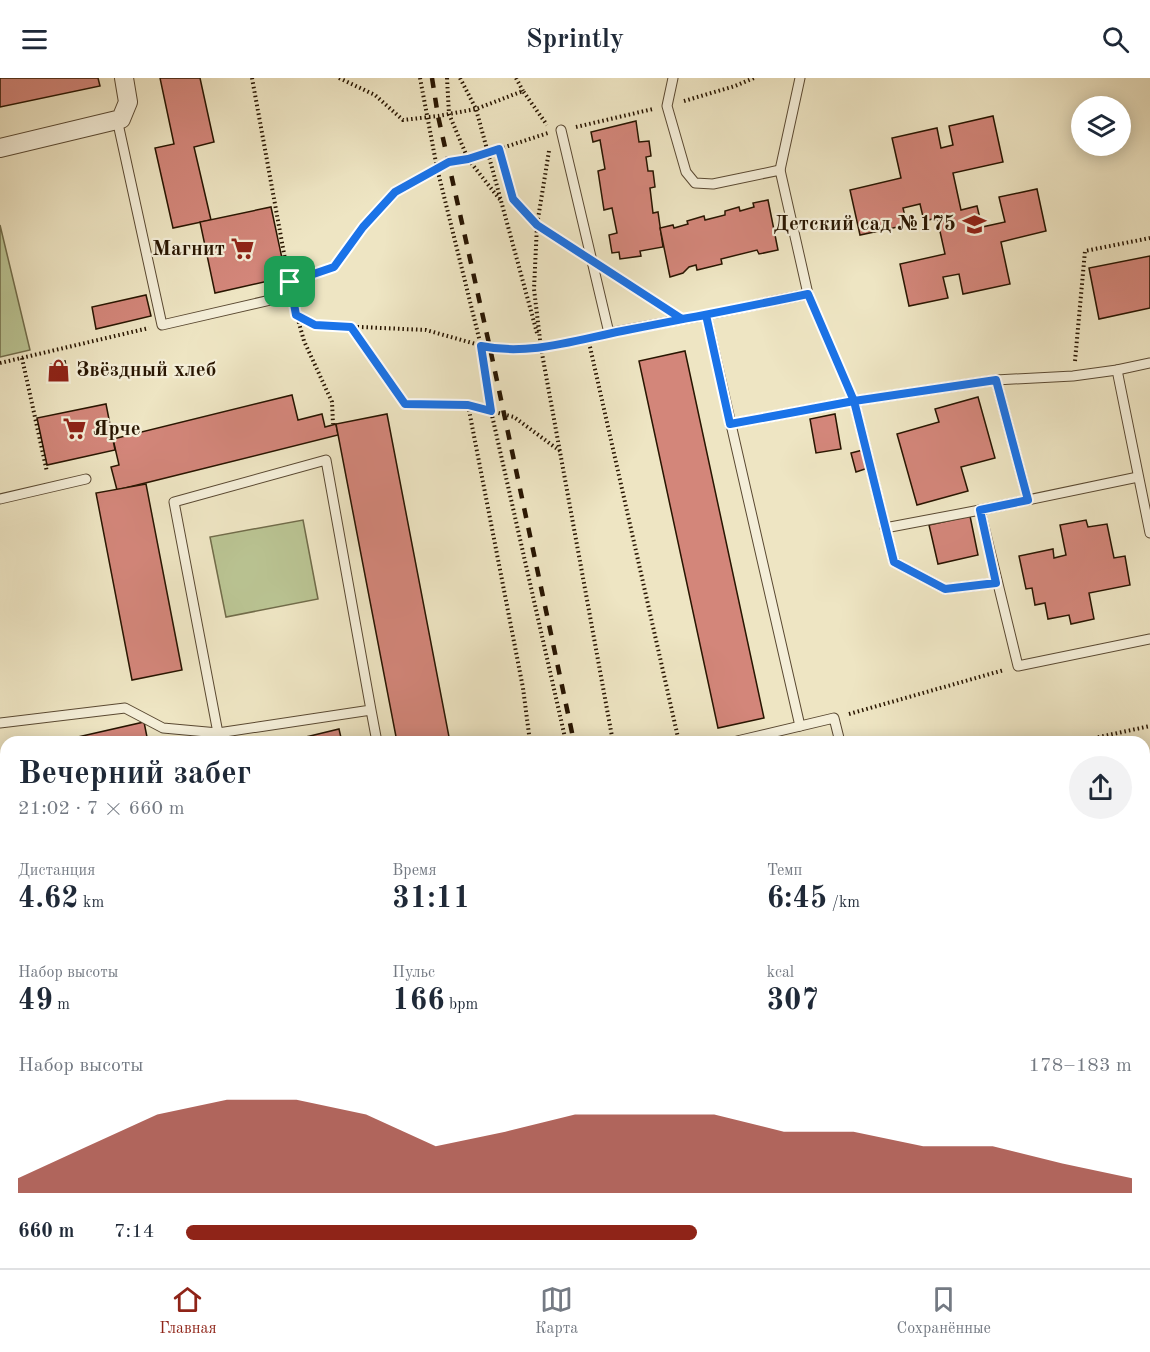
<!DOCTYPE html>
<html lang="ru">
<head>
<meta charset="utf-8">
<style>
  :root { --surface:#fff; --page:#f2f2f3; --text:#1f2937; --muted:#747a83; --line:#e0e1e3; --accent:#8f2418 }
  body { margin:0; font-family:"Old Standard TT",serif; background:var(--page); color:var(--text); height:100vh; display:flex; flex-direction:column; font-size:22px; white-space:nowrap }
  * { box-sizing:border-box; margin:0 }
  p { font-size:20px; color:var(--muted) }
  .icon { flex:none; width:33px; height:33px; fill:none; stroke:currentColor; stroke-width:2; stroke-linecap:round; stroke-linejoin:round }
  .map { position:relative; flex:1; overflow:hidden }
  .side { position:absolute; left:0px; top:658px; width:1150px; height:532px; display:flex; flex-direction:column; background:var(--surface); border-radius:18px 18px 0 0; box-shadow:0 3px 15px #0003 }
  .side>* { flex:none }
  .controls { position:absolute; left:1071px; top:18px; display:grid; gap:12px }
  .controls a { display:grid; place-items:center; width:60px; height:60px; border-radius:50%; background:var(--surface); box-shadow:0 3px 15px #0003; font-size:30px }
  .pin { position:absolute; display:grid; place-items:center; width:51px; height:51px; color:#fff; margin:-26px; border-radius:12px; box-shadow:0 3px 9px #0006 }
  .round { display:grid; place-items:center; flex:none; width:63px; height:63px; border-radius:32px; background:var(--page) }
  .summary { display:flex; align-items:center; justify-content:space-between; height:102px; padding:0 18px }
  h1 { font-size:33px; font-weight:800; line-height:45px }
  .metrics { display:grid; grid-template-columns:repeat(3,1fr); gap:9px; height:102px; padding:6px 18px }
  .metrics div { display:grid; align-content:center }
  .metrics b { font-size:30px; font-weight:800 }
  .metrics small { font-size:16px; font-weight:400 }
  .metrics p { font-size:16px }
  .chart { height:168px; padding:12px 18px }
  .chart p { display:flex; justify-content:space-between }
  .chart svg { width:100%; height:108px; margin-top:6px; fill:var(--accent); opacity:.7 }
  ul { padding:0 18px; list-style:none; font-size:20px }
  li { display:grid; grid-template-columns:96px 72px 1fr; align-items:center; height:45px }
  li i { height:15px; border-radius:8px; background:var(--accent) }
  header { display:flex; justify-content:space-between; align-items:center; height:78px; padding:0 18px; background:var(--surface); font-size:27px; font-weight:800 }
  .menu { display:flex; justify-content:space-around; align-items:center; height:84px; border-top:2px solid var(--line); background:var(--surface); font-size:16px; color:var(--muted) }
  .menu a { display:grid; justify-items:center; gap:3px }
  .menu .active { color:var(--accent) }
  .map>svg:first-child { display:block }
  .green { fill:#bac493; stroke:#716c4a; stroke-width:1.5 }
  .building { fill:#d3867a; stroke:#281501; stroke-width:1.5 }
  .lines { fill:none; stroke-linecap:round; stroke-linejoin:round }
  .lane-casing { stroke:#5a4932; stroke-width:11 }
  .street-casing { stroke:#5a4932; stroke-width:20 }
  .path { stroke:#281501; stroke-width:4; stroke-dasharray:1.5 3; stroke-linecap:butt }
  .lane { stroke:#f4eed8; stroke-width:9 }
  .street { stroke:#f4eed8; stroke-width:18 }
  .rail { stroke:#281501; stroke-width:4.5; stroke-dasharray:10 10; stroke-linecap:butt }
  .route-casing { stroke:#fff; stroke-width:12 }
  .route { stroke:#1a73e8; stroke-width:8 }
  .labels { text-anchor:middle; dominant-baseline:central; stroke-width:4.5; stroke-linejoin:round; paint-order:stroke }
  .poi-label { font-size:21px; font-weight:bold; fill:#281501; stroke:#f4eed8; text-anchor:end }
</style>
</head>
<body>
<header><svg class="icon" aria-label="menu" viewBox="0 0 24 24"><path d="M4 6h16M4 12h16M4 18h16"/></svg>Sprintly<svg class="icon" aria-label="search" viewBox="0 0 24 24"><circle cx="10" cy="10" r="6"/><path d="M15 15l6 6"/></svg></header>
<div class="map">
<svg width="1150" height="1190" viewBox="0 0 1150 1190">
  <rect width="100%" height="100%" fill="#eee5c3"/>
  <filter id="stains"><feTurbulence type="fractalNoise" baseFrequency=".00333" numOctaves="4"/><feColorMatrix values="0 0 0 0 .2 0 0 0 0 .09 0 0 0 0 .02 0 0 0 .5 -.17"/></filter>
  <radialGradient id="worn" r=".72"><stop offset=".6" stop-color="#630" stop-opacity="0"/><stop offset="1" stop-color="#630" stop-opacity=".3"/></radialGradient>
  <g class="green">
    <polygon points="0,147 30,272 0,279"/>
    <polygon points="303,442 318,521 226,539 210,459"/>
  </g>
  <g class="building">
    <polygon points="0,0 98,0 100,8 0,29"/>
    <polygon points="160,0 200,0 214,64 194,69 211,142 173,150 155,70 174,66"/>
    <polygon points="993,38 1003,84 953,95 961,132 977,128 982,149 1005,144 999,119 1037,111 1046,153 1001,164 1010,206 963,216 959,196 943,199 948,220 909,228 900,186 945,176 937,140 924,143 920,126 903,130 907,147 860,157 850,112 901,100 892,60 937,50 941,70 953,67 949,48"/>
    <polygon points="636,43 639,64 649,63 651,78 646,79 648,93 653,93 655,109 650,110 653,135 658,134 663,169 640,173 641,178 620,181 619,174 612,175 609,157 617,155 612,130 604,132 598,93 605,91 600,62 593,64 591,54"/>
    <polygon points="768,122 778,172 759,176 757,172 721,181 722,186 697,192 696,187 689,189 683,195 670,199 660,150 673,147 674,150 688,146 687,143 704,138 705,142 725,137 725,133 739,129 740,133 754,129 753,125"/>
    <polygon points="271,129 286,199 215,215 200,144"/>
    <polygon points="1150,178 1150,230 1099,241 1089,190"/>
    <polygon points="146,217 151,238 96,251 92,229"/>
    <polygon points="685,273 764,640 718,650 639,283"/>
    <polygon points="65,283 68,297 51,301 48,287"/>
    <polygon points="292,317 298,342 322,336 325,349 336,346 338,357 117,412 111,389 119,387 113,361"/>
    <polygon points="978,319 995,380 961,389 968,413 917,427 897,356 939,344 935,331"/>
    <polygon points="106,326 115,372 47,387 37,340"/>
    <polygon points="387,336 450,664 397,664 336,346"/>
    <polygon points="835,336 841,371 816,375 810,341"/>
    <polygon points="863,372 868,390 856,394 851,375"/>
    <polygon points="146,406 182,592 132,602 96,415"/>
    <polygon points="970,438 978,477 938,486 929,447"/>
    <polygon points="1086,442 1088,449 1107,446 1114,480 1125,478 1130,507 1089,515 1094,541 1071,546 1069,537 1048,541 1045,525 1035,527 1032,510 1026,511 1019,478 1053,471 1054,480 1066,477 1060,447"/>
    <polygon points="144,644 148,664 55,664 69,661"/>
    <polygon points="339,651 342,664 283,664 310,658"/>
    <polygon points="6,676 6,726 0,727 0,677"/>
    <polygon points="1150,728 1150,775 1147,776 1148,782 1144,783 1144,729"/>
    <polygon points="0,1121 6,1131 6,1185 38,1185 41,1190 0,1190"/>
    <polygon points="487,1185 539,1185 540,1190 488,1190"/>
    <polygon points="880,1185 906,1185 912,1190 865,1190 878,1187"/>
  </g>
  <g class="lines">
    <defs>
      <g id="lane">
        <polyline points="673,0 667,28 686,94 695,105 713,106 780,92 808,216 706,237 800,648"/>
        <polyline points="117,41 162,247 292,217"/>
        <polyline points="561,52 609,255 706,237"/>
        <polyline points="780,92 800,0"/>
        <polyline points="1117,292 1150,455"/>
        <polyline points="996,302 1028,422"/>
        <polyline points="854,323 894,484 945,511 996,505"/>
        <polyline points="730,346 854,323 996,302 1073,298 1117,292 1150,285"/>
        <polyline points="1138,399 980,432 1018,588 1150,561"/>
        <polyline points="0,421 86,401"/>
        <polyline points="885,450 980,432"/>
        <polyline points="371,632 218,655 174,424 326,382 371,632 377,664"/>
        <polyline points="0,645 125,630 163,650 218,655"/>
        <polyline points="737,664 737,663 834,640 840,664"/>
        <polyline points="1144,690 1150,685"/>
        <polyline points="1144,839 1150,838"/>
        <polyline points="1144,851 1150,882"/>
        <polyline points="1144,1002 1150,992"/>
        <polyline points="1144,1069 1150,1072"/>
        <polyline points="410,1185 411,1190"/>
        <polyline points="1138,1185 1139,1190"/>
      </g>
      <g id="street">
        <polyline points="0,70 121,41 128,24 124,0"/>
        <polyline points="0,1057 6,1067"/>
        <polyline points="74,1185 77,1190"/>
      </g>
    </defs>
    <use href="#lane" class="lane-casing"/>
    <use href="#street" class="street-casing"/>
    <g class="path">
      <polyline points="252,0 289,203"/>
      <polyline points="339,0 375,17 403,42 438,38 476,31 523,13 547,47"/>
      <polyline points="420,0 437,90 481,268 491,333 566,664"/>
      <polyline points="447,0 449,36 468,81 501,123"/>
      <polyline points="460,0 476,31 537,255"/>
      <polyline points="516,0 523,13"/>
      <polyline points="684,23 735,8 754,0"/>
      <polyline points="576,49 653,31"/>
      <polyline points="499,71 548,55"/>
      <polyline points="549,73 537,147 534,211 541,270 613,664"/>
      <polyline points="610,194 664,229"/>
      <polyline points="295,202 334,189 363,149 395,114 449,84 468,81 499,71 513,121 537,147 573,171"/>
      <polyline points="814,230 848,309"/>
      <polyline points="295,231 304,263 332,324 333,346"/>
      <polyline points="297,237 316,247 426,252 490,270 541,270 590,260"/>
      <polyline points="351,249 405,326 468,327 523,610 530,664"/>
      <polyline points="588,260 679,664"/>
      <polyline points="22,280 47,394"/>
      <polyline points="1075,283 1085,173 1150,160"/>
      <polyline points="0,285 149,250"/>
      <polyline points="468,327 514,339 560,373"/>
      <polyline points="849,636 1004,592"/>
      <polyline points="1076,664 1150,648"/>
      <polyline points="599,1185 600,1190"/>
      <polyline points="644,1185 645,1190"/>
      <polyline points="302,1190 317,1185"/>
    </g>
    <use href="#lane" class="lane"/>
    <use href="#street" class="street"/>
    <g class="rail">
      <polyline points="432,0 438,38 490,270 574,664"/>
      <polyline points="655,1185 656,1190"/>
    </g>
  </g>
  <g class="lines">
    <defs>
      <path id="route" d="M 290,204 L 296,237 L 315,247 L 351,249 L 405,326 L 468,327 L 491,333 L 481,268 C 529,278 576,262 622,253 C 684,241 746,229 808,216 L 854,323 L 894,484 L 945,511 L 996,505 L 980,432 L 1028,422 L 996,302 L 854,323 L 730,346 L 706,237 L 682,241 L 537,147 L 513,121 L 499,71 L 468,81 L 449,84 L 395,114 L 363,149 L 334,189 L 290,204"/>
    </defs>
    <use href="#route" class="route-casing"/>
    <use href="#route" class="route"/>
  </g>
  <defs>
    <symbol id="school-bare" viewBox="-9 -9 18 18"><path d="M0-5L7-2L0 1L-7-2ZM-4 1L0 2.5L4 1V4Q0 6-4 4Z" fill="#8f2418" stroke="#f4eed8" stroke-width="2.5" paint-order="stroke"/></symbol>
    <symbol id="supermarket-bare" viewBox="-9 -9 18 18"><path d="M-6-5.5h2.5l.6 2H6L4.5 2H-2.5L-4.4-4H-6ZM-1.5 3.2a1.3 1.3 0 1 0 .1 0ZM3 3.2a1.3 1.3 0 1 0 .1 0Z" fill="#8f2418" stroke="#f4eed8" stroke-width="2.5" paint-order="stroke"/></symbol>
    <symbol id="shop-bare" viewBox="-9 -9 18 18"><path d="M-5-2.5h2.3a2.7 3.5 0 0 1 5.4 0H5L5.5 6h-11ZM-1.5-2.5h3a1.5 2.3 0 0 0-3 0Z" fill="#8f2418" stroke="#f4eed8" stroke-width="2.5" paint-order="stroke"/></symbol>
  </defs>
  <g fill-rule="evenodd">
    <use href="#school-bare" x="958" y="130" width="33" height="33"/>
    <use href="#supermarket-bare" x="226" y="154" width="33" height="33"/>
    <use href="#shop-bare" x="42" y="276" width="33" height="33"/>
    <use href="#supermarket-bare" x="58" y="334" width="33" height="33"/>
  </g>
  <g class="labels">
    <g class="poi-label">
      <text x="956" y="146">Детский сад №175</text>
      <text x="225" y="171">Магнит</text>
      <text x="76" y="292" text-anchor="start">Звёздный хлеб</text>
      <text x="93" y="351" text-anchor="start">Ярче</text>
    </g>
  </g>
  <rect width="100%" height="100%" filter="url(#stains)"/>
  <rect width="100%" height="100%" fill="url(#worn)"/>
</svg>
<div class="controls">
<a><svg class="icon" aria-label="layers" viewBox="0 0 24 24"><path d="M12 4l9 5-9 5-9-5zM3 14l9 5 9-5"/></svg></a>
</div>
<div class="pin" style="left:290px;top:204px;background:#1e9e55"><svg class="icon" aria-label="arrive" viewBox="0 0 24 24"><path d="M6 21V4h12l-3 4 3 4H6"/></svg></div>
<section class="side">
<div class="summary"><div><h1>Вечерний забег</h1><p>21:02 · 7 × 660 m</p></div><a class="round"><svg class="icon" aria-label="share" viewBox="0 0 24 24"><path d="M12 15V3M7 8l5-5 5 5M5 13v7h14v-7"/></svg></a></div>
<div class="metrics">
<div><p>Дистанция</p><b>4.62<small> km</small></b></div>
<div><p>Время</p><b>31:11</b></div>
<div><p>Темп</p><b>6:45<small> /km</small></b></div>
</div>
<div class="metrics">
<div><p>Набор высоты</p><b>49<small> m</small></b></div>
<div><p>Пульс</p><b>166<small> bpm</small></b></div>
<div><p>kcal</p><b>307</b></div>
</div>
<div class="chart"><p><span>Набор высоты</span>178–183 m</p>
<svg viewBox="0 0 160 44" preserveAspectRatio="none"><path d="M0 44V38L10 25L20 12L30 6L40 6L50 12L60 25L70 19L80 12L90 12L100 12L110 19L120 19L130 25L140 25L150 32L160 38V44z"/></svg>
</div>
<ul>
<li><b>660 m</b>7:14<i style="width:54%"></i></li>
</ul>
</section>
</div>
<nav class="menu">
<a class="active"><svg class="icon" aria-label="home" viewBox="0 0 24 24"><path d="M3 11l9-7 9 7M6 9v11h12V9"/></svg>Главная</a>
<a><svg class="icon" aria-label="map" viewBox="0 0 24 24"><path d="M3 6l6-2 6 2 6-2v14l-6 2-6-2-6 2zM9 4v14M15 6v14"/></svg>Карта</a>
<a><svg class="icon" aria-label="saved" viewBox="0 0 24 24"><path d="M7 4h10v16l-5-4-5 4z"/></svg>Сохранённые</a>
</nav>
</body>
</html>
